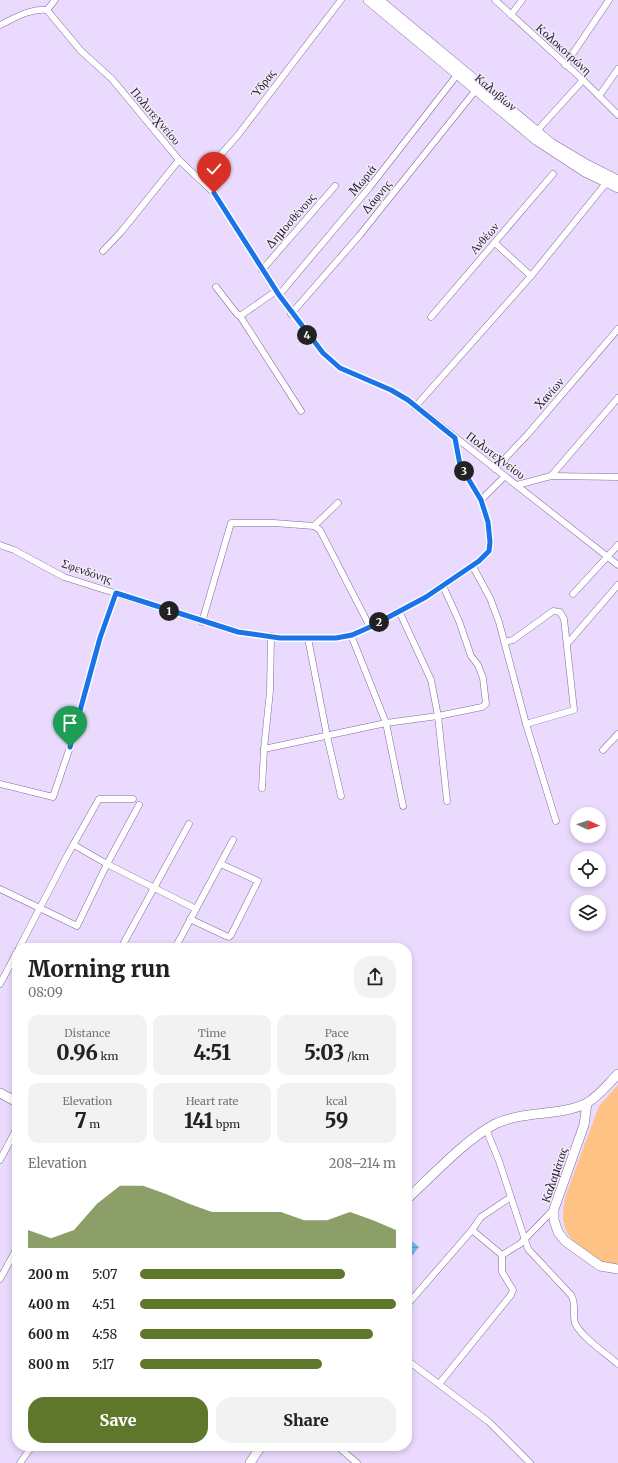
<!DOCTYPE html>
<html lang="en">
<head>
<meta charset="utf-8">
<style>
  :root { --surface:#fff; --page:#f2f2f2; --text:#222; --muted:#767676; --accent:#5e772b }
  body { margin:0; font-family:Merriweather,serif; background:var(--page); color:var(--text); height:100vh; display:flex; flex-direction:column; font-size:15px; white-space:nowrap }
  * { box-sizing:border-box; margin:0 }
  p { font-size:13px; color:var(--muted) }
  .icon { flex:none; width:22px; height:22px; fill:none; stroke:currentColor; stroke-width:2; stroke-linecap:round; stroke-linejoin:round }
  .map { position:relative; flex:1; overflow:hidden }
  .side { position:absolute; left:12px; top:943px; width:400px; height:508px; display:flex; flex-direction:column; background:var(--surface); border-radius:16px; box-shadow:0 2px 6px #0003 }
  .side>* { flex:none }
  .needle { width:26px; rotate:94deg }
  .buttons { position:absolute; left:570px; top:807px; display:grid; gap:8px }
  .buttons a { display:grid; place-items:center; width:36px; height:36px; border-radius:50%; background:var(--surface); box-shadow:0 2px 6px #0003; font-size:20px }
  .pin { position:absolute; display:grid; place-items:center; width:34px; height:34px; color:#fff; margin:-41px -17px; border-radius:50% 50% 50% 0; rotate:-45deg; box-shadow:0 0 4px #0007 }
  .pin .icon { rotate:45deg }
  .km { position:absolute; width:20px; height:20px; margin:-10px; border-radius:50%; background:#222; color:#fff; font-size:11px; line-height:20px; text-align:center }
  .round { display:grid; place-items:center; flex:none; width:42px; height:42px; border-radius:16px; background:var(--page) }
  .headline { display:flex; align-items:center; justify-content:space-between; height:68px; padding:0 16px }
  h1 { font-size:22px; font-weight:800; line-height:30px }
  .stats { display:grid; grid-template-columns:repeat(3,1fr); gap:6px; height:68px; padding:4px 16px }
  .stats div { display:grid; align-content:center; border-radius:10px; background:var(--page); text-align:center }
  .stats b { font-size:20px; font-weight:800 }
  .stats small { font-size:11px; font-weight:400 }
  .stats p { font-size:11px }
  .chart { height:112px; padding:8px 16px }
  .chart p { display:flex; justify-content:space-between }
  .chart svg { width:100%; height:72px; margin-top:4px; fill:var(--accent); opacity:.7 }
  .primary-button { display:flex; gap:8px; margin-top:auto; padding:8px 16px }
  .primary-button a { flex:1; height:46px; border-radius:16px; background:var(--accent); color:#fff; font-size:16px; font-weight:800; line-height:46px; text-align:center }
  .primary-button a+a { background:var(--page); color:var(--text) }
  ul { padding:0 16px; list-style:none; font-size:13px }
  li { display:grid; grid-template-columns:64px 48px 1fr; align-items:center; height:30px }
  li i { height:10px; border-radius:5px; background:var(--accent) }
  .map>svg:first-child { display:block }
  .green { fill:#ffc285 }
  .water { fill:url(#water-rules) }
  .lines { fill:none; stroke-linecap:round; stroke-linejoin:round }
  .street-casing { stroke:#846ba0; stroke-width:7 }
  .secondary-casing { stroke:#846ba0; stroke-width:10 }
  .street { stroke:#fff; stroke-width:6 }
  .secondary { stroke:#fff; stroke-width:9 }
  .route-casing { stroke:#fff; stroke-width:8 }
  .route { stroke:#1a73e8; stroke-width:5 }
  .labels { text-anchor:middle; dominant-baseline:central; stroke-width:3; stroke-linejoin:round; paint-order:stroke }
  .street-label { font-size:12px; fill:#2b2137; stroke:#f2ecf8 }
</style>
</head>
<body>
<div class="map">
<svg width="618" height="1463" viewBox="0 0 618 1463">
  <defs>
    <pattern id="water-rules" width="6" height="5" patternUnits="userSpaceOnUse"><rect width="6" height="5" fill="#70b8f5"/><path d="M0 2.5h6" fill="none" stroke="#5c95c7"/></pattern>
  </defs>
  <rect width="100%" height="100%" fill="#eadafd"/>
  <path class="green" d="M 618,1085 L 618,1265 C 613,1264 607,1264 603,1262 C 588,1255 566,1240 564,1223 C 562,1214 564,1204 566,1195 L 599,1106 Z"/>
  <polygon class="water" points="413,1242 419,1247 411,1257 407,1254 407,1249"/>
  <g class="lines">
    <defs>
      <g id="street">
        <polyline points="495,0 583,80 618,115"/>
        <polyline points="47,10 81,51 112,79 179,160 214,193 279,295 323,353 340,368 391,390 408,400 618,565"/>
        <polyline points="47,10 55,0"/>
        <polyline points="511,15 522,0"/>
        <path d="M 0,25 C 15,18 30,8 47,10"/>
        <polyline points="565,65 609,0"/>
        <polyline points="599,96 618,69"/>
        <polyline points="536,132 583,80"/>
        <polyline points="200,178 238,135 341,0"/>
        <polyline points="495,243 531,276"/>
        <polyline points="103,251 121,232 179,160"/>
        <polyline points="262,270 335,186"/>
        <polyline points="216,287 237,314 240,316 276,291"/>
        <polyline points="279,295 369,188 457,75"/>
        <polyline points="291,314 359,236 475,91"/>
        <polyline points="240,316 301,411"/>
        <polyline points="431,317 553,174"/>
        <polyline points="415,407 531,276 607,182"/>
        <polyline points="455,438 460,465 481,500"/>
        <polyline points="495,469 528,434 618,329"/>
        <polyline points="551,476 618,398"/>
        <polyline points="517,485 551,476 618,477"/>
        <polyline points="314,526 320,530 370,627"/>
        <polyline points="0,545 14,550 64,577 238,632 280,638 336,638 351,635 370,627 426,597 479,561 489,551 490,542 488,522 481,500 504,477"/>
        <polyline points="472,565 490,598 499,622 526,724 574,710 564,619 560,612 553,611 513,640 504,642"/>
        <polyline points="573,594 618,545"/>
        <polyline points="399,611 431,680 438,716 447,801"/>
        <polyline points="202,622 231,523 274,523 314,526 338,503"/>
        <polyline points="351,635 386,723 403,806"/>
        <polyline points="308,638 327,736 341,796"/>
        <polyline points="567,644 618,585"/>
        <polyline points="526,724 556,821"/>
        <polyline points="264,749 270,691 271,636"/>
        <polyline points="603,750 618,734"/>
        <polyline points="0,784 53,797 70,747 100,638 116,593"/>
        <polyline points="262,788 264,749 386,723 438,716 482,707 486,704 483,678 478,665 471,656 459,621 443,586"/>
        <polyline points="74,845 107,864 196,909"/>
        <polyline points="0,889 77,926 107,864 139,805"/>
        <polyline points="190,919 226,936 229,937 231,935 258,881 221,864"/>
        <polyline points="19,948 68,854 99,799 133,799"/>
        <polyline points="121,948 189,824"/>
        <polyline points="175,948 233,840"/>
        <polyline points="0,984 17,952"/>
        <path d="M 486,1129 L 499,1161 L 528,1249 L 571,1295 C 577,1305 572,1313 575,1323 C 581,1337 607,1354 618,1364"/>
        <polyline points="0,1160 17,1128"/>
        <polyline points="502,1255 520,1244 554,1209"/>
        <polyline points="0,1279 17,1248"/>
        <polyline points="407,1305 472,1230"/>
        <polyline points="407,1360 489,1422 530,1463"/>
        <polyline points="439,1384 511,1295 513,1290 502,1272 502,1255 472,1230 481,1217 511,1197"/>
        <polyline points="337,1446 357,1463"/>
        <polyline points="20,1463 32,1446"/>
      </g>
      <g id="secondary">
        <polyline points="368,0 536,140 585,172 618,188"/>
        <polyline points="379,0 551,143 588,165 618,180"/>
        <polyline points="0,1093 17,1102"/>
        <polyline points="587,1103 584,1125 554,1209 554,1220 558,1232 565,1241 600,1266 618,1269"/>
        <path d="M 407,1199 C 433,1175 465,1140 495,1124 C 524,1110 559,1117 587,1103 C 599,1096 608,1084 618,1074"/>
        <polyline points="250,1463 261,1446"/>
      </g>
    </defs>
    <use href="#street" class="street-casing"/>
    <use href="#secondary" class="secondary-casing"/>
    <use href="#street" class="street"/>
    <use href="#secondary" class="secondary"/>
  </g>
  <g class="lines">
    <defs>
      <polyline id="route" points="70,747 100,638 116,593 238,632 280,638 336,638 352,635 370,627 426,597 479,561 489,551 490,542 488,522 481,500 460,465 455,438 408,400 391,390 340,368 323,353 279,295 214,193"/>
    </defs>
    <use href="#route" class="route-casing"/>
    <use href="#route" class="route"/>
  </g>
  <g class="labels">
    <g class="street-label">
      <text transform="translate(564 49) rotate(42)">Κολοκοτρώνη</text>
      <text transform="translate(263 83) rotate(-53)">Ύδρας</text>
      <text transform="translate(496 92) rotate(40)">Καλυβίων</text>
      <text transform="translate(156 116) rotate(50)">Πολυτεχνείου</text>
      <text transform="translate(362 180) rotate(-51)">Μωριά</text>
      <text transform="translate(376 197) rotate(-51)">Δάφνης</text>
      <text transform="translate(290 221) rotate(-49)">Δημοσθένους</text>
      <text transform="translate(484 238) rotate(-49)">Ανθέων</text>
      <text transform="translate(549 393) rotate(-49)">Χανίων</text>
      <text transform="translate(496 455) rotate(37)">Πολυτεχνείου</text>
      <text transform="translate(87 571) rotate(19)">Σφενδόνης</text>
      <text transform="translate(554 1175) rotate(-71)">Καλαμάτας</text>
    </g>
  </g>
</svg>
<div class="buttons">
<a><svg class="needle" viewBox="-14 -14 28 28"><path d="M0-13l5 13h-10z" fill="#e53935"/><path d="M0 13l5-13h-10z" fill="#767676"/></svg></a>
<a><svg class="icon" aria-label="locate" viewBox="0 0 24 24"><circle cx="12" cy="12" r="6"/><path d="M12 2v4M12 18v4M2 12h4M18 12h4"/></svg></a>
<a><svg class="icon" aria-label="layers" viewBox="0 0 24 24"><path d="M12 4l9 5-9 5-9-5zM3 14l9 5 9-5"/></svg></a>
</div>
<div class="pin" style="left:70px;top:747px;background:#1e9e55"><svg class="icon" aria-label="arrive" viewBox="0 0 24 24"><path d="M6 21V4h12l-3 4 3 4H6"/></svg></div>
<div class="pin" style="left:214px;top:193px;background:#d93025"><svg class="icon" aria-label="check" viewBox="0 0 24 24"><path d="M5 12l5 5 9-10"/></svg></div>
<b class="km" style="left:169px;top:611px">1</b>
<b class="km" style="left:379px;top:622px">2</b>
<b class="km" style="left:464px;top:471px">3</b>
<b class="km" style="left:307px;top:335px">4</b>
<section class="side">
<div class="headline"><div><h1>Morning run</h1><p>08:09</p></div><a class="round"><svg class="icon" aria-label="share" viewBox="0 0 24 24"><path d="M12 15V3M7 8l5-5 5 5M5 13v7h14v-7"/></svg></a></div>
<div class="stats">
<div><p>Distance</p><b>0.96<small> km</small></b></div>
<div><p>Time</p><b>4:51</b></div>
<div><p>Pace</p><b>5:03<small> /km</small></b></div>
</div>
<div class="stats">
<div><p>Elevation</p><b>7<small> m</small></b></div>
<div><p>Heart rate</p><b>141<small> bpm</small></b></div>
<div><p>kcal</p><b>59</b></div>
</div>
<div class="chart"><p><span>Elevation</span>208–214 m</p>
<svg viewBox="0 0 160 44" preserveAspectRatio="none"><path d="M0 44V33L10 38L20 33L30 17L40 6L50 6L60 11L70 17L80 22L90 22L100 22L110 22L120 27L130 27L140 22L150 27L160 33V44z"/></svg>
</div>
<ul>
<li><b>200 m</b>5:07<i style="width:80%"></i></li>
<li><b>400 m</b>4:51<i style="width:100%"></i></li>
<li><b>600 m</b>4:58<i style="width:91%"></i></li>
<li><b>800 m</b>5:17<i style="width:71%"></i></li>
</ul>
<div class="primary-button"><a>Save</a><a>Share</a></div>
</section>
</div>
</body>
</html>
